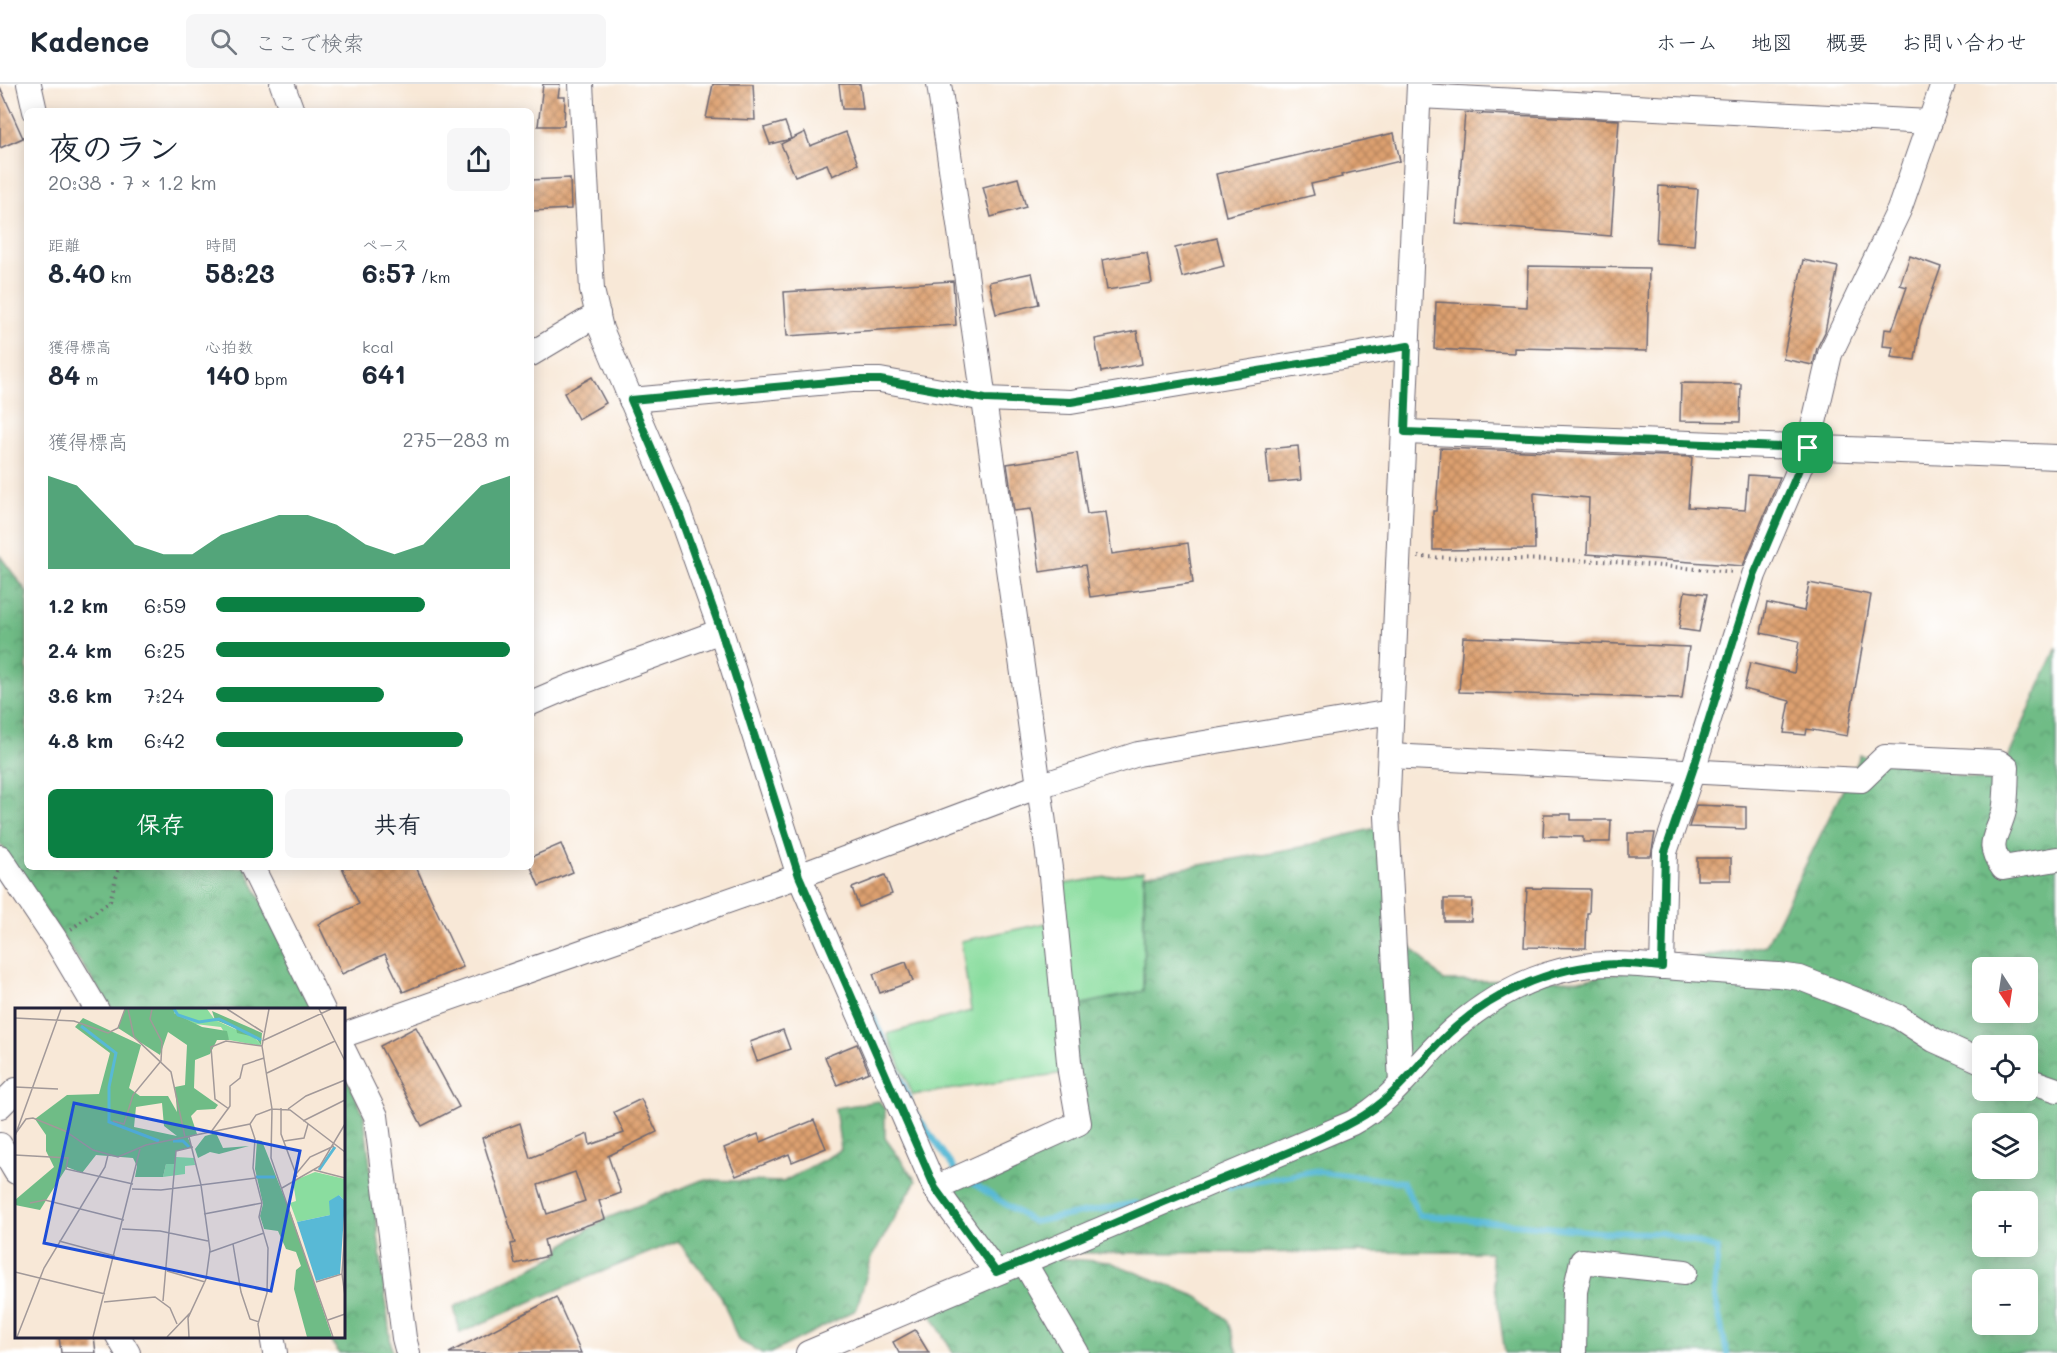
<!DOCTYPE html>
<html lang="ja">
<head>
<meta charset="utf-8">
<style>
  :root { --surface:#fff; --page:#f6f6f7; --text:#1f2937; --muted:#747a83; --line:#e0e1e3; --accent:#0b8043 }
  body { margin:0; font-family:Mali,"Klee One",sans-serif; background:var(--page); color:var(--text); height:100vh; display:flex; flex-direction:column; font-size:22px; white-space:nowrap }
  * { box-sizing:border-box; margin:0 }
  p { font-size:20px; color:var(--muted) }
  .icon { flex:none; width:33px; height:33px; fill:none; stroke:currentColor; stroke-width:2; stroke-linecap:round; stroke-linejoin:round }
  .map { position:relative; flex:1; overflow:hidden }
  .panel { position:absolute; left:24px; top:24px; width:510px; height:762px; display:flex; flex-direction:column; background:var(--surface); border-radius:9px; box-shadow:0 3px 15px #0003 }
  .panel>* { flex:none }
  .needle { width:39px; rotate:168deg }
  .tools { position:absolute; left:1972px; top:873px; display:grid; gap:12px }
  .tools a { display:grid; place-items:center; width:66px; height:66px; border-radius:9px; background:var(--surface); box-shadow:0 3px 15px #0003; font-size:30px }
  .pin { position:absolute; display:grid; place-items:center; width:51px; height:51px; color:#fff; margin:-26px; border-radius:12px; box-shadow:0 3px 9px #0006 }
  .round { display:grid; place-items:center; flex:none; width:63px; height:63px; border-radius:9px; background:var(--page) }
  .overview { display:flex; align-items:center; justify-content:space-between; height:102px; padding:0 24px }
  h1 { font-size:33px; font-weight:800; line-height:45px }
  .stats { display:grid; grid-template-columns:repeat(3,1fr); gap:9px; height:102px; padding:6px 24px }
  .stats div { display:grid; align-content:center }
  .stats b { font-size:26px; font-weight:800 }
  .stats small { font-size:16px; font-weight:400 }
  .stats p { font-size:16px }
  .chart { height:168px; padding:12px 24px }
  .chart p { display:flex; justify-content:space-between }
  .chart svg { width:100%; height:108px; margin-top:6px; fill:var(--accent); opacity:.7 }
  .cta { display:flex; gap:12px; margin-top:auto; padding:12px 24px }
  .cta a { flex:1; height:69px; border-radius:9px; background:var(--accent); color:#fff; font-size:24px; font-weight:800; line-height:69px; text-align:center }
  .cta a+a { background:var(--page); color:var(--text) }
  ul { padding:0 24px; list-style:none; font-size:20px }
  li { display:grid; grid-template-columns:96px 72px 1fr; align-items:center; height:45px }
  li i { height:15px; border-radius:8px; background:var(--accent) }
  header { display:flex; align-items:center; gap:36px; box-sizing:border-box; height:84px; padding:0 30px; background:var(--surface); border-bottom:2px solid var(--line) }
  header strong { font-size:28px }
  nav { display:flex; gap:33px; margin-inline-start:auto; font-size:21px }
  .search { width:420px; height:54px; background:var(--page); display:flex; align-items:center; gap:15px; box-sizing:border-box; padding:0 21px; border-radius:9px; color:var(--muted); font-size:22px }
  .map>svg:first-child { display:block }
  .green { fill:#8add9f; stroke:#56806d; stroke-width:1.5 }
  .forest { fill:url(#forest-crowns); stroke:#486f60; stroke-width:1.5; fill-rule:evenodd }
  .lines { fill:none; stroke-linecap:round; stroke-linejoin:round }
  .stream { stroke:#58b9d6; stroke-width:6 }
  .building { fill:url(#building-cross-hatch); fill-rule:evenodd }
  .minor-casing { stroke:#6d6772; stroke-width:26 }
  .path { stroke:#6d6772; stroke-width:4; stroke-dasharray:1.5 4.5; stroke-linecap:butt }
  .minor { stroke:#fff; stroke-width:24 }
  .route-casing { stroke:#fff; stroke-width:12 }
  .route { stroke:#0b8043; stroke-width:8 }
  .inset-river { fill:none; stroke:#58b9d6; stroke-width:3 }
  .inset-road { fill:none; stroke:#a29999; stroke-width:1.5 }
  .view { fill:#1d4ed8; fill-opacity:0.15; stroke:#1d4ed8; stroke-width:3 }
  .inset-edge { fill:none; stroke:#22223b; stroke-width:3 }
</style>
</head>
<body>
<header>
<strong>Kadence</strong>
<div class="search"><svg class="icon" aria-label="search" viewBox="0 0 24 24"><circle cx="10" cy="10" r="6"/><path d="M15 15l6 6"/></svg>ここで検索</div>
<nav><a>ホーム</a><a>地図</a><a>概要</a><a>お問い合わせ</a></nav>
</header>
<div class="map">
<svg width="2057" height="1269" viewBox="0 0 2057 1269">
  <defs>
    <pattern id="forest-crowns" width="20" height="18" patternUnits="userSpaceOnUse" patternTransform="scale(1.5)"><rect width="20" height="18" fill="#6fbc86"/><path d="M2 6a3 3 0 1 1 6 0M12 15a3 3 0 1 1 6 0" fill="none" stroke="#5b986f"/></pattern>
    <pattern id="building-cross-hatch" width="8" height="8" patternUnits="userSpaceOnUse" patternTransform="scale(1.5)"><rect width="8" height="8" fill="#dda06f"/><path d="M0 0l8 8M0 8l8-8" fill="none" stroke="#b3825c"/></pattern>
  </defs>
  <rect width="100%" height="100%" fill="#fff"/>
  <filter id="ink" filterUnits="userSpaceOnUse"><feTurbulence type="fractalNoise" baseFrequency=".0167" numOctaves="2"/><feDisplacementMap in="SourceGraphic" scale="12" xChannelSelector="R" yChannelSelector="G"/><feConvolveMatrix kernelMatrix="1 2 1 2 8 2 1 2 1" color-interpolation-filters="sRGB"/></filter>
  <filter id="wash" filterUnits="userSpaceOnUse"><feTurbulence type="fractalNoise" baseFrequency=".008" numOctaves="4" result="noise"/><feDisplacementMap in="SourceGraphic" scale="24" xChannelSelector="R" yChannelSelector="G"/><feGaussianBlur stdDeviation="1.35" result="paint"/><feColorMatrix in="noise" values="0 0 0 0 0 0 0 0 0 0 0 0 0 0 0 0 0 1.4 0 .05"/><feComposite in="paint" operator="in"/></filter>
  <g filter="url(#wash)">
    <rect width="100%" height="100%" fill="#f8e8d7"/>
    <g class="green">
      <polygon points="1144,787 1143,907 1065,924 1052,802"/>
      <polygon points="1046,839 1070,988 913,1011 887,950 971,927 961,857"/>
    </g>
    <g class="forest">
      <polygon points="0,472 27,508 27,783 245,783 314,925 112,925 0,760"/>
      <path d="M 2057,563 L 2057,1269 L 1505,1269 L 1490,1168 L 1032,1169 L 997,1180 L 947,1102 L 1084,1041 L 1065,924 L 1143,907 L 1145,791 L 1301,763 L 1387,741 L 1390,841 L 1444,897 L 1579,896 L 1766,861 L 1860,671 L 1997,699 ZM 1983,884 L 2028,884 L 2028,928 L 1983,928 ZM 1983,962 L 2028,962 L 2028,1006 L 1983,1006 ZM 1983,1040 L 2028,1040 L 2028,1084 L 1983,1084 ZM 1983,1118 L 2028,1118 L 2028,1162 L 1983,1162 ZM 1983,1196 L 2028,1196 L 2028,1240 L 1983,1240 Z"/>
      <polygon points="344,988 364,1031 392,1269 339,1269 328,1253 344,1252"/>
      <polygon points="879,1017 885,1026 885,1054 916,1097 872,1173 856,1226 771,1269 762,1269 738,1256 721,1212 678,1157 564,1203 460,1249 454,1223 557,1171 563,1161 605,1135 702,1096 783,1098 841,1066 835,1024"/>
      <polygon points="1039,1173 1110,1178 1198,1213 1227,1235 1238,1269 953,1269 929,1227"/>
    </g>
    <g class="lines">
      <g class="stream">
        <polyline points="872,930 910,1017"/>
        <polyline points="915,1029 957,1089"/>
        <polyline points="968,1096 1033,1138 1136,1119"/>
        <polyline points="1229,1103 1314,1087 1403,1098 1419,1131 1600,1148 1662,1149 1718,1165 1714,1209 1727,1269"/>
      </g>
    </g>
    <g id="blocks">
      <g class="building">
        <polygon points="543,0 560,0 558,13 565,13 564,42 538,42"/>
        <polygon points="713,0 753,0 755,36 706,34"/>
        <polygon points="839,0 860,0 863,25 842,25"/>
        <polygon points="0,3 23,54 0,64"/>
        <polygon points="1465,29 1619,36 1611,152 1456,140"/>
        <polygon points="785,38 791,55 770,60 764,44"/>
        <polygon points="805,48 810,62 846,48 858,80 832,92 827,80 795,92 781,60"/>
        <polygon points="1394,49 1400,77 1341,91 1342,93 1311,100 1314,111 1226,132 1216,90"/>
        <polygon points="570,94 571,125 531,127 531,96"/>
        <polygon points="1018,94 1026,123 991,133 983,103"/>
        <polygon points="1659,102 1698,105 1694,161 1656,158"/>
        <polygon points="1217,154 1224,182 1182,193 1175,164"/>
        <polygon points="1140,169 1147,169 1152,199 1107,206 1102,176"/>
        <polygon points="1910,172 1941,183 1920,242 1915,276 1891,273 1893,263 1883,262 1885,245 1892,246 1907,203 1900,201"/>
        <polygon points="1803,176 1838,183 1825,248 1817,264 1813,281 1783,275"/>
        <polygon points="1528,182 1649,184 1647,267 1514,264 1514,269 1434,265 1436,218 1527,223"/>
        <polygon points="1032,189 1039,220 996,230 989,198"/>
        <polygon points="953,197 956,241 787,252 784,208"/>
        <polygon points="1137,247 1142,280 1101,288 1095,255"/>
        <polygon points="592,293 606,319 578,335 564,309"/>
        <polygon points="1681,299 1741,300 1740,338 1680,337"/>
        <polygon points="1298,362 1301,396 1269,399 1266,365"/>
        <polygon points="1440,364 1692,373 1688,423 1745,426 1748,391 1780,393 1743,482 1587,470 1589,414 1534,409 1535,465 1433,466 1433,427 1436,427"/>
        <polygon points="1077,369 1087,430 1106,428 1112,470 1188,459 1193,499 1090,513 1085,481 1040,488 1031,425 1014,427 1007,380"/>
        <polygon points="1809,499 1871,511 1847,652 1807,645 1806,651 1784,649 1790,617 1744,605 1750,579 1794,589 1799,557 1761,549 1767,519 1804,527"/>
        <polygon points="1685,507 1707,510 1699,548 1679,545"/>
        <polygon points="1463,553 1689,563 1682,615 1459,608"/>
        <polygon points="1696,721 1746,723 1746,745 1689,743"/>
        <polygon points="1544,730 1571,730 1571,736 1611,736 1610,758 1583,758 1583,753 1543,752"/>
        <polygon points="1628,749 1655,749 1651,772 1628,772"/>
        <polygon points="561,760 573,788 539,802 531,783 531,773"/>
        <rect x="1697" y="774" width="34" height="22"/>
        <polygon points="342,783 416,783 463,883 403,908 385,870 342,890 318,840 359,820"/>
        <polygon points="885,791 892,810 859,823 852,804"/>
        <polygon points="1527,804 1590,805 1589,829 1587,829 1586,864 1524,863"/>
        <polygon points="1444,815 1472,815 1471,837 1444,837"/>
        <polygon points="906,878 913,897 880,909 873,890"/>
        <polygon points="416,943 459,1023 422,1042 380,962"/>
        <polygon points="783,946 790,965 757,977 750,958"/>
        <polygon points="857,960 869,988 837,1001 825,973"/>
        <path d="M 641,1015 L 657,1048 L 608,1072 L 621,1109 L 599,1117 L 605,1135 L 544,1156 L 548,1172 L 515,1180 L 511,1160 L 515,1159 L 482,1054 L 520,1039 L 530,1074 L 588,1050 L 590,1061 L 624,1049 L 614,1028 ZM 575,1088 L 585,1117 L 547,1130 L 538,1101 Z"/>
        <polygon points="814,1036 826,1064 792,1078 789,1070 736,1092 724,1064 758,1050 761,1058"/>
        <polygon points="556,1213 581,1269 449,1269"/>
        <polygon points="915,1246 929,1269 899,1269 893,1258"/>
        <polygon points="59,1252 94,1252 96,1269 61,1269"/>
      </g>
    </g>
  </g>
  <g filter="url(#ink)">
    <use href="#blocks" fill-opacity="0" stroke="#6d6772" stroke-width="1.5"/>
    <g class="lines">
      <defs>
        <g id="minor">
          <polyline points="29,0 35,27"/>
          <polyline points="282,0 292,27"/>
          <polyline points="581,0 592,206 601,245 677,423 721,547 799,792 935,1104 996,1188"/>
          <polyline points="1419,12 1930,38"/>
          <polyline points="531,270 598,230"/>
          <polyline points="631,316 852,296 880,296 985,315 1071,318 1408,262"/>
          <polyline points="1405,348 2057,373"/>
          <polyline points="531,619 566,604 721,547"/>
          <path d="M 1390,672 L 1861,696 L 1885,673 L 1999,678 L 2007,684 C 2006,698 2007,713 2004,727 C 1998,752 1984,758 2003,784 L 2057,775"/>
          <polyline points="0,773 55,855 97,926"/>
          <polyline points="252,783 323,926"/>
          <polyline points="1662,883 1665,768 1693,686 1754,491 1808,364 1830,270 1899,126 1943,0"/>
          <polyline points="344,951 799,792 1039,702 1138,670 1391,628"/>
          <polyline points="344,967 376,1032 404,1254 408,1269"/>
          <polyline points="2028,996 2057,1006"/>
          <polyline points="1401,999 1387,732 1419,0"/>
          <polyline points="0,1022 16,1006"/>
          <polyline points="0,1061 16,1088"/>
          <polyline points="935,1104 1079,1039 1070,988 1051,792 1039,702 939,0"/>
          <polyline points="1024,1178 1077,1269"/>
          <polyline points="118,1252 128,1269"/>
          <polyline points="272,1252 275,1269"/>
          <path d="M 808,1269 L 1352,1039 C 1395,1016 1420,974 1456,943 C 1489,915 1530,892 1573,884 C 1604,877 1634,881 1665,883 C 1703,886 1741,889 1779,891 L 1800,894 L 1897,932 L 1934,956 L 1983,978"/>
          <polyline points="1574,1269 1575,1207 1582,1177 1685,1188"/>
        </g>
      </defs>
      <use href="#minor" class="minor-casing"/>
      <g class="path">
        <polyline points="1418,473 1602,477 1734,488"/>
        <polyline points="71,845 110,817 119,783"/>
      </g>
      <use href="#minor" class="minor"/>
    </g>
  </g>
  <g class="lines" filter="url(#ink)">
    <defs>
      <path id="route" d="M 1408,262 L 1405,348 L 1808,364 L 1754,491 L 1693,686 L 1665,768 L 1662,883 C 1647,882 1631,879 1616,880 C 1549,882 1485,911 1439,959 C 1413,986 1390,1018 1356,1036 C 1302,1066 1238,1088 1181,1111 C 1119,1136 1058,1165 996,1188 L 935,1104 L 799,792 L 721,547 L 677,423 L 631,316 L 852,296 L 880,296 L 985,315 L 1071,318 Z"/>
    </defs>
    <use href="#route" class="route-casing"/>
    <use href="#route" class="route"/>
  </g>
  <g transform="translate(15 924)">
    <rect width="330" height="330" fill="#f8e8d7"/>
    <path d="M 161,1 L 192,1 L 200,12 L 240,30 L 247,38 L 214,32 L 206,19 L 180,16 L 159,5 ZM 161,149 L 179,150 L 180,157 L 170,158 L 170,166 L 148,169 L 151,156 Z" fill="#8add9f"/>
    <path d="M 110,1 L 161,1 L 159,5 L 187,19 L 212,23 L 214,32 L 202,32 L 195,46 L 180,52 L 179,80 L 203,97 L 200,101 L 182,102 L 176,108 L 182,126 L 173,130 L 177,139 L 161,143 L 160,156 L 151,156 L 148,169 L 120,169 L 122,158 L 118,150 L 81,147 L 67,165 L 52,159 L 25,202 L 0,197 L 0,192 L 39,159 L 31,143 L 31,127 L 20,111 L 52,87 L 84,86 L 95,45 L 60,19 L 68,10 L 126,37 L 114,80 L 125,88 L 153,88 L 162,104 L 160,79 L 170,77 L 172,37 L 153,24 L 145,47 L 103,20 ZM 147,95 L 149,118 L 162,128 L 119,119 L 121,99 ZM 197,3 L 247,25 L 246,37 L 240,29 L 222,25 L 221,20 L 200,12 ZM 201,125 L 208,140 L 234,138 L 204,146 L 195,144 L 183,150 L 180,141 L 190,128 ZM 242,132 L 247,133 L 276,206 L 317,329 L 292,329 L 279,281 L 281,262 L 286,258 L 281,244 L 271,241 L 263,223 L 249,221 L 245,208 L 248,196 L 240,161 Z" fill="#6fbc86" fill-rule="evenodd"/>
    <path d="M 300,164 L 330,171 L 330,193 L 324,187 L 315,207 L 282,214 L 275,195 L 281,193 L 278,173 Z" fill="#8add9f"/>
    <path d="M 324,187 L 330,193 L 325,266 L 301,273 L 282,214 L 315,207 L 314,193 Z" fill="#58b9d6"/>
    <path class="inset-river" d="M 159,1 L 163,7 L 184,14 L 204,11 L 246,32M 66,18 L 101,45 L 94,79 L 94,114 L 144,133M 158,133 L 168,133 L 174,139M 304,162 L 320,139M 241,169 L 260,169"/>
    <path class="inset-road" d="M 113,1 L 119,29 L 156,64 L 170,129M 212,1 L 248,24M 304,1 L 330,53M 0,10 L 59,13 L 93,25 L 103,20 L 110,1M 247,33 L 316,1M 252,65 L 320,33M 0,79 L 43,81M 266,100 L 266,126 L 282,169M 214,101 L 200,91 L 196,39 L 211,33 L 247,38M 273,101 L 291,88 L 330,72M 98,113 L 109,116 L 118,87 L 146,53 L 147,34 L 135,11 L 137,1M 288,113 L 330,92M 235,116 L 240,131 L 238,160 L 247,195 L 244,209 L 253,240 L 252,285 L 243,316 L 245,329M 196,124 L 215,98 L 215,78 L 225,70 L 228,57 L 249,50M 1,125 L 11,111 L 18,110 L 50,123 L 78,142 L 103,149 L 131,137 L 235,116 L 241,107 L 257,101 L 247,38 L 254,1M 0,128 L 46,1M 174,129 L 186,177 L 195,242 L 191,271 L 173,310 L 174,329M 269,133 L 289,130 L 293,116M 0,147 L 53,150 L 51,161 L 118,176M 299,162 L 330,170M 281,166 L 295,149 L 319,138M 267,180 L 305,158 L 330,116M 117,181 L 146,182 L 241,170M 15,195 L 30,192 L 109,212M 189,206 L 247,195M 107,221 L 145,223 L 193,233M 44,233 L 100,248M 218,236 L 226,284 L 235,311 L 244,314M 195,244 L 249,225M 152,263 L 190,274M 0,264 L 90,286M 327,266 L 330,288M 301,274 L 327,266 L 330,221M 148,293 L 161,143 L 178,139M 89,294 L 140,289 L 155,300 L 162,316M 313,312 L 330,306M 2,329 L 29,260 L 90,159 L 93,147M 78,329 L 125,141M 152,329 L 175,305M 318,329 L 256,150 L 257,101 L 275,102 L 330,144"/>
    <path class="view" d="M 59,95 L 285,143 L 256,283 L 29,235 Z"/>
    <rect width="330" height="330" class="inset-edge"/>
  </g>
</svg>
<div class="tools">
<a><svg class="needle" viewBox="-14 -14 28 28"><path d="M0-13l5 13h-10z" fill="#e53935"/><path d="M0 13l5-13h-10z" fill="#747a83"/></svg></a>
<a><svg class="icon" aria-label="locate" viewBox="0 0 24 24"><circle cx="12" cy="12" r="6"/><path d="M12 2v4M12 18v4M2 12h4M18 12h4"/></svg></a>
<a><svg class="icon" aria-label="layers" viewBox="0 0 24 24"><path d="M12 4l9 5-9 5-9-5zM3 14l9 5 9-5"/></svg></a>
<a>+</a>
<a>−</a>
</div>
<div class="pin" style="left:1808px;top:364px;background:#1e9e55"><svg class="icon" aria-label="arrive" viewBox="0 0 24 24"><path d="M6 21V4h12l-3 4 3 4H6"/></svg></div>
<section class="panel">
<div class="overview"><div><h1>夜のラン</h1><p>20:38 · 7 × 1.2 km</p></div><a class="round"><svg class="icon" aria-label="share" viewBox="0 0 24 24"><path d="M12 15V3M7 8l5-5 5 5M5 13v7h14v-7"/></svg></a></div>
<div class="stats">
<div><p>距離</p><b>8.40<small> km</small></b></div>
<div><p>時間</p><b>58:23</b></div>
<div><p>ペース</p><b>6:57<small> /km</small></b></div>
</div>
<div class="stats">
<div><p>獲得標高</p><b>84<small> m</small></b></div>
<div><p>心拍数</p><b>140<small> bpm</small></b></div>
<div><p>kcal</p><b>641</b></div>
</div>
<div class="chart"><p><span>獲得標高</span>275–283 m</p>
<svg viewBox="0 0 160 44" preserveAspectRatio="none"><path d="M0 44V6L10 10L20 22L30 34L40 38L50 38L60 30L70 26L80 22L90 22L100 26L110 34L120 38L130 34L140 22L150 10L160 6V44z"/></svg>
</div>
<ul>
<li><b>1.2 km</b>6:59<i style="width:71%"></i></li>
<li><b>2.4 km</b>6:25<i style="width:100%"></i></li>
<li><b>3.6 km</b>7:24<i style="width:57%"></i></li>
<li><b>4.8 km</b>6:42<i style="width:84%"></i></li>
</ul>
<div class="cta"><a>保存</a><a>共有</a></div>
</section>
</div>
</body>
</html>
